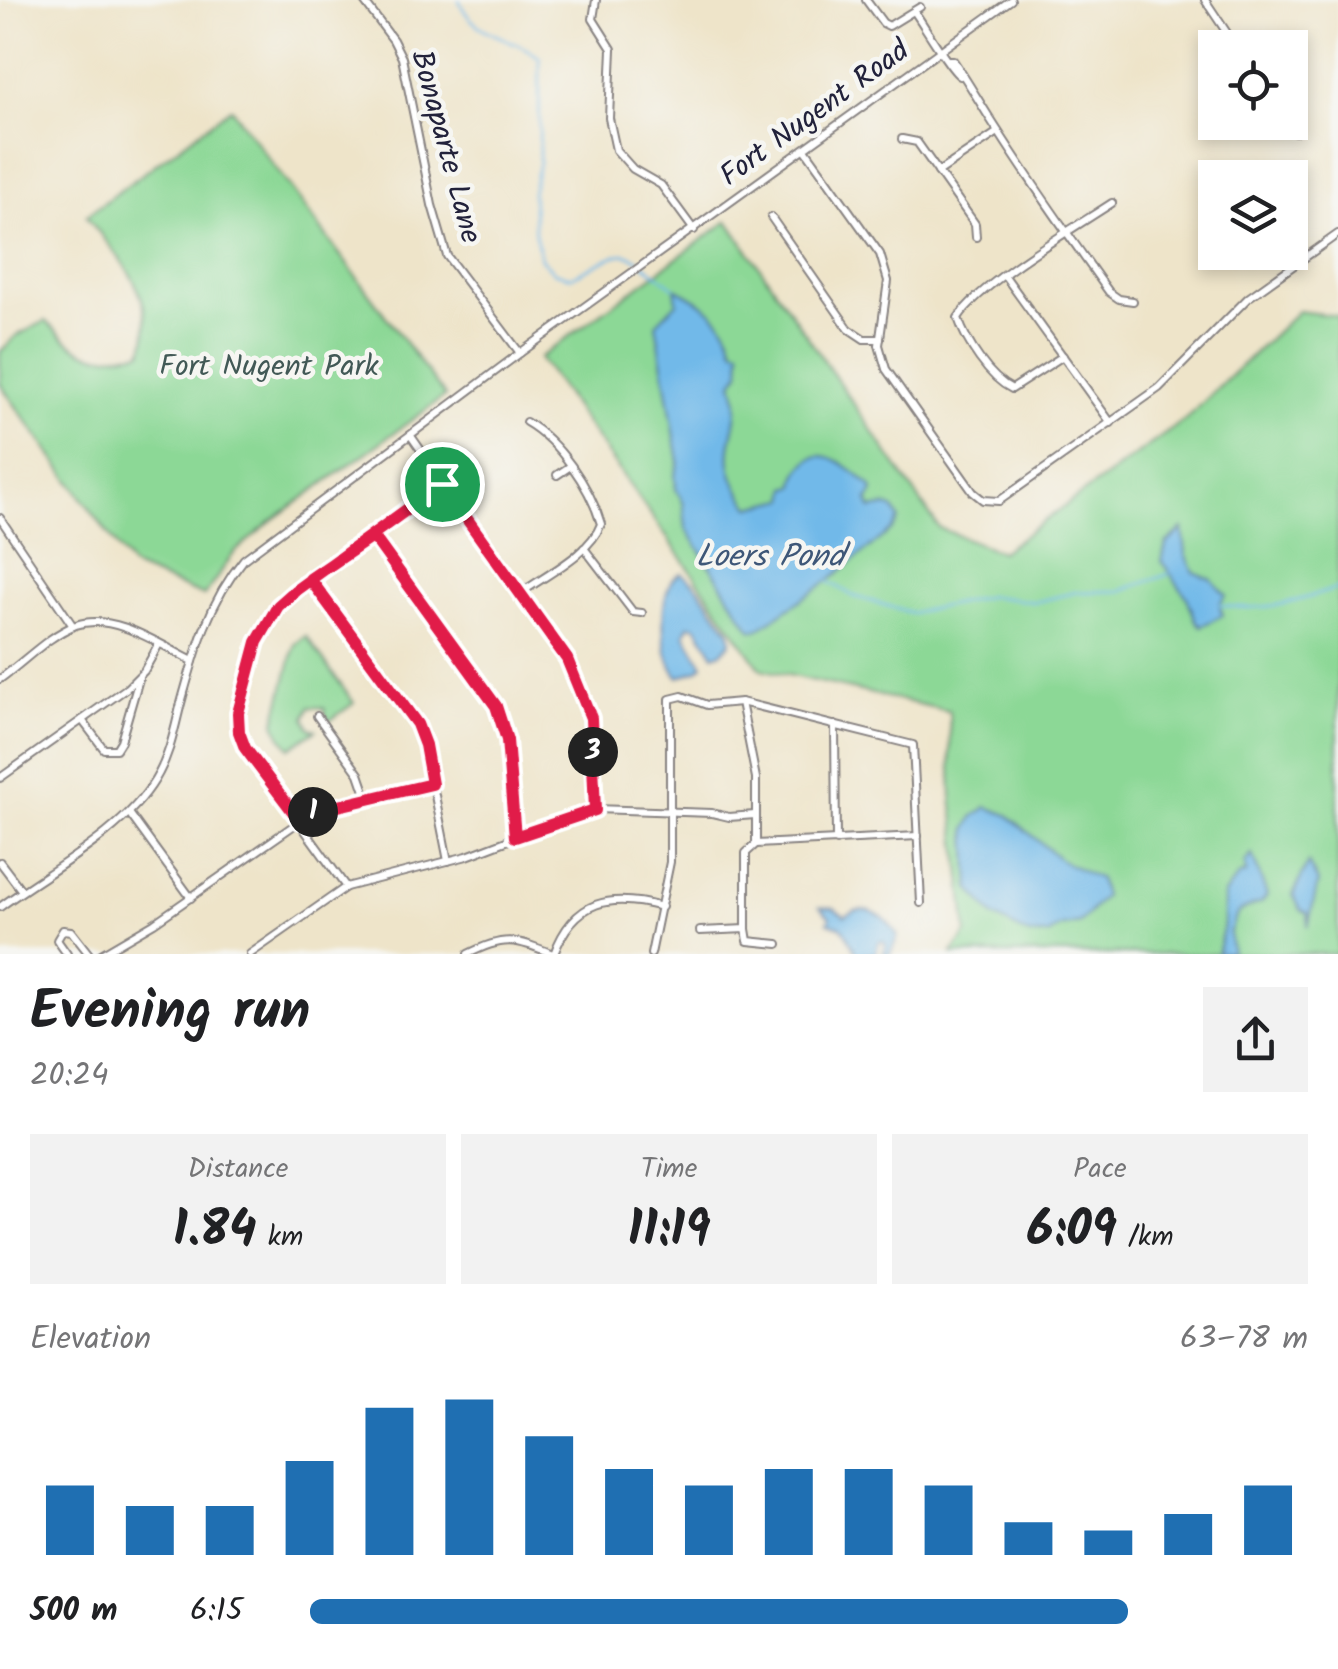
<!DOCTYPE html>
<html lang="en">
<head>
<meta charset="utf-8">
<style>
  :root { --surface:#fff; --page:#f2f2f2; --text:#202124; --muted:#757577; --accent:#1f6fb2 }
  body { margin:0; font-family:Kalam,sans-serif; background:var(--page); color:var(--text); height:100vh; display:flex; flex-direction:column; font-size:38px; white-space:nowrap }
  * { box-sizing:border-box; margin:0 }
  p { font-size:32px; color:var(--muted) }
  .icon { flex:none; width:55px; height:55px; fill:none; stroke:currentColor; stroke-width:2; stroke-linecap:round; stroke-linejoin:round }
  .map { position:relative; height:954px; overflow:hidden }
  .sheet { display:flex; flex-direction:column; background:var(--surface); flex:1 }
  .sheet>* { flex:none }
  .controls { position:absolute; left:1198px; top:30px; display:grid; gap:20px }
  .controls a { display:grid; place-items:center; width:110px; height:110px; border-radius:0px; background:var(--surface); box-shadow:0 5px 15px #0003; font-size:50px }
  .pin { position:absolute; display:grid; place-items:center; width:85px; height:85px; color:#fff; margin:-42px; border:5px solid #fff; border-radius:50%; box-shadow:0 2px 10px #0007 }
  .km { position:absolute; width:50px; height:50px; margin:-25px; border-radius:50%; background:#222; color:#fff; font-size:28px; line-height:50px; text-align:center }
  .round { display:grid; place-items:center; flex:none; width:105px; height:105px; border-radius:0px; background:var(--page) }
  .headline { display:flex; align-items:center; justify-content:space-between; height:170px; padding:0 30px }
  h1 { font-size:55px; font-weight:800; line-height:75px }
  .stats { display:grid; grid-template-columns:repeat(3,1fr); gap:15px; height:170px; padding:10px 30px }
  .stats div { display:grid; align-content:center; border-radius:0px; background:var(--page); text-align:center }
  .stats b { font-size:50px; font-weight:800 }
  .stats small { font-size:28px; font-weight:400 }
  .stats p { font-size:28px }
  .chart { height:280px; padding:20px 30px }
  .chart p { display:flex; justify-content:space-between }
  .chart svg { width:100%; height:180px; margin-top:10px; stroke:var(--accent); stroke-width:6 }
  ul { padding:0 30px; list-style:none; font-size:32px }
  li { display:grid; grid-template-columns:160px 120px 1fr; align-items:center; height:75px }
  li i { height:25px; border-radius:12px; background:var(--accent) }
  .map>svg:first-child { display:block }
  .green { fill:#8cd896; stroke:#577d68; stroke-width:2.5 }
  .water { fill:#71b9e9; stroke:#4a6e92; stroke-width:2.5 }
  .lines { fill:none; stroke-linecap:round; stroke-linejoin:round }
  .stream { stroke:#71b9e9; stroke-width:2.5 }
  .minor-casing { stroke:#888382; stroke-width:10 }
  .minor { stroke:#fff; stroke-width:6 }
  .route-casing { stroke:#fff; stroke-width:20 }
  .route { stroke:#e11d48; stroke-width:12 }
  .labels { text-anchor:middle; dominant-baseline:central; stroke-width:9; stroke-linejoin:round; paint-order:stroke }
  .street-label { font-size:30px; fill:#22223b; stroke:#f6f6f2 }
  .park-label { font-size:30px; fill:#425956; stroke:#f6f6f2 }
  .water-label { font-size:32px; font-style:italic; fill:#3e5778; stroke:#f6f6f2 }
</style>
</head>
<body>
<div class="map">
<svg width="1338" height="954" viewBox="0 0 1338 954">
  <rect width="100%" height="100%" fill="#f6f6f2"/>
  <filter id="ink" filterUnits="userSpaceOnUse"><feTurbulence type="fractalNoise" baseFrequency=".01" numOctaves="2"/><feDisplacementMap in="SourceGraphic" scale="20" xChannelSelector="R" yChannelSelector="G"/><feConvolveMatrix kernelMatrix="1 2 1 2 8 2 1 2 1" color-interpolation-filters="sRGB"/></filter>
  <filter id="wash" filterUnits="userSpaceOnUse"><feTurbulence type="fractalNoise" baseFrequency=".0048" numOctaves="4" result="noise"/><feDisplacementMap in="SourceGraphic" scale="40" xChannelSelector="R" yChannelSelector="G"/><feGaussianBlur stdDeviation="2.25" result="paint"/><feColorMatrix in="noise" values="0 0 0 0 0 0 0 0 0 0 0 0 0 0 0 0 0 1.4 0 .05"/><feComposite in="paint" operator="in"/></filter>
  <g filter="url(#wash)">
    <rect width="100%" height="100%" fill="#eee4c9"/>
    <g class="green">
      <path d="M 231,108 L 445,396 L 270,522 L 234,553 L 204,596 L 132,567 L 0,384 L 0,352 L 16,336 L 46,321 C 84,358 90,360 142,352 C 160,296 118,258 86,216 Z"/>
      <polygon points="728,221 939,528 1001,552 1186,419 1298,311 1338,316 1338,954 952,954 967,933 952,797 949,711 761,669 539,358"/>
      <polygon points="306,636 354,703 328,722 324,708 310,707 305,718 310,728 316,730 290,748 280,735 275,722 295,644"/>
    </g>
    <g class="water">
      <path d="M 675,288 C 702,301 728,319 734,349 L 741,350 L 740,372 L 733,382 C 750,432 705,449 751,507 L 786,499 L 788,488 L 795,486 C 795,476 799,471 806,463 C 824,442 855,473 871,486 L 873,491 L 868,500 L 871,509 L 888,506 L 894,509 L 899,519 L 893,529 L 828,581 L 757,630 L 751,629 L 744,619 L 686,528 L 683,502 L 676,489 L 675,475 L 679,462 L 656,324 L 677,302 Z"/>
      <polygon points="1183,529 1186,554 1194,572 1211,579 1226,595 1219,605 1223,615 1201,626 1196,621 1187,597 1162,562 1166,544"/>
      <path d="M 682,573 L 697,586 L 730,632 L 731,642 L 722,652 L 714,655 L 697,627 L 689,625 L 685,634 L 703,665 L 698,670 L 679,677 C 660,660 655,582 682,573 Z"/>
      <polygon points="987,807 1008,815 1062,861 1099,879 1104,896 1080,923 1060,927 1048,935 1029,935 994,917 970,888 967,829 973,817"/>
      <polygon points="1252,855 1267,895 1262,902 1238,912 1229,933 1232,952 1217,954 1224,924 1224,894 1240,875 1246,874 1245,863"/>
      <polygon points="1308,863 1318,882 1308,927 1308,913 1301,910 1293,895"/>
      <path d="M 820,907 L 834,908 L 845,916 C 866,901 887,916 898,936 L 890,954 L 883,954 L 886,945 L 883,941 L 879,942 L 875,954 L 857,954 L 842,927 L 828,922 L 830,917 Z"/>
    </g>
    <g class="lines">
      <g class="stream">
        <path d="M 459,0 C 473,38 511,34 540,58 L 539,162 L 532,193 L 535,234 L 541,259 L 554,272 L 571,277 C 636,245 617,245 675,288"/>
        <polyline points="828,581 853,596 912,613 990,596 1035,602 1077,592 1120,591 1169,574"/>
        <path d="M 1219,605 C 1263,613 1296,602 1338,588"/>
      </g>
    </g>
  </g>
  <g filter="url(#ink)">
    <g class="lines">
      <defs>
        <g id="minor">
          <polyline points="363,0 393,40 402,58 432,205 447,256 520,353"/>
          <polyline points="596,0 593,19 612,49 609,118 616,150 633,169 661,185 694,230"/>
          <polyline points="866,0 883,23 889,26 920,7"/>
          <polyline points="1205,0 1237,48"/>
          <path d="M 914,11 C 924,25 951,71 960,76"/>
          <path d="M 949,60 L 953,60 C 969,83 982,107 998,131 C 1033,186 1071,239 1109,292 L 1119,299 L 1133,301"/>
          <polyline points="1289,122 1295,132"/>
          <polyline points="902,139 917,142 975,224 976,237"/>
          <polyline points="805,149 880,254 888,281 879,345 886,369 973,492 983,500 999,501 1159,388 1248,298 1338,234"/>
          <polyline points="938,172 998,132"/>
          <polyline points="771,217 849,329 864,339 880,339"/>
          <polyline points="1005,276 1111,423"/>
          <path d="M 1063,356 L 1012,389 C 989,378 966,342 958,318 C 980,283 1074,228 1112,203"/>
          <polyline points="411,436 567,659 591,718 595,809"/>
          <polyline points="557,475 569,467"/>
          <polyline points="0,518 73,626"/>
          <polyline points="373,536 496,706 507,740 515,837"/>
          <polyline points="584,548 633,612 642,613"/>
          <polyline points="310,579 417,724 425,745 448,861"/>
          <path d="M 521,593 C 547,574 590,554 601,524 C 590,487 559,441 526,422"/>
          <path d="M 0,679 C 24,662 49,635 76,625 C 114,612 160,645 193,661"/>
          <polyline points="741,702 913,745 921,903"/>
          <polyline points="317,716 359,774 367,797"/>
          <polyline points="82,720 104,749 116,749 121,741 139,679"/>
          <polyline points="835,725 836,841"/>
          <polyline points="0,778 127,688 144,671 159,644"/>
          <polyline points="129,813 191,898"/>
          <polyline points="756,844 918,836"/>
          <polyline points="0,862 22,891"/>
          <polyline points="346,887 245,748 239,732 238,713 257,642 278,606 310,579 442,484"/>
          <path d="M 0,907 C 50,870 123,833 155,780 C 169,757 174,732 180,707 C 195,652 208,603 244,559 L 520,353 L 1011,0"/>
          <polyline points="746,929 748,941 778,944"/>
          <polyline points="700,931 746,929 746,853 756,844"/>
          <polyline points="67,954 57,940 63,930 71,931 89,954"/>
          <polyline points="101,954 154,923 313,812 432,784"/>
          <polyline points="250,954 346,887 467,856 564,819 595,809 712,813 729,817 755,815"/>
          <path d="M 468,954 C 505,935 515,939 553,954"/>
          <path d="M 554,954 C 574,899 611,893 662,907"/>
          <polyline points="651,954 670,862 670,699 682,696 707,705 741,702 756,778 756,844"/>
        </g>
      </defs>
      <use href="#minor" class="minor-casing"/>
      <use href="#minor" class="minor"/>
    </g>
  </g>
  <g class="lines" filter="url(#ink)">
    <defs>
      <polyline id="route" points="442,484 296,590 278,606 257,642 238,713 239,732 245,748 300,821 313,812 432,784 425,745 417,724 310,579 373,536 496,706 507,740 515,837 595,810 591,718 567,659 442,484"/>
    </defs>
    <use href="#route" class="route-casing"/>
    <use href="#route" class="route"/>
  </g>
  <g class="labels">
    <g class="street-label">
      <text transform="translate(815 114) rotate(-36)">Fort Nugent Road</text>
      <text transform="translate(445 147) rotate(75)">Bonaparte Lane</text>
    </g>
    <g class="park-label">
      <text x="269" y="367">Fort Nugent Park</text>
    </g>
    <g class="water-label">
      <text x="770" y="557">Loers Pond</text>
    </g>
  </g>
</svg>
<div class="controls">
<a><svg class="icon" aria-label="locate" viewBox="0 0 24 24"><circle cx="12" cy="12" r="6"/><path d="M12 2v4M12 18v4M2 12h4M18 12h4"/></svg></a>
<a><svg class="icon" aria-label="layers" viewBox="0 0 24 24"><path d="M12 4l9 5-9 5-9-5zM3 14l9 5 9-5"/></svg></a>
</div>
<div class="pin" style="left:442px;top:484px;background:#1e9e55"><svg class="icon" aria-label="arrive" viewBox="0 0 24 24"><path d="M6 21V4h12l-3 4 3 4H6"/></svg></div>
<b class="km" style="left:313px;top:812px">1</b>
<b class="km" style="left:593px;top:752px">3</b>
</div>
<section class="sheet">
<div class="headline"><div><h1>Evening run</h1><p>20:24</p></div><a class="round"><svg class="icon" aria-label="share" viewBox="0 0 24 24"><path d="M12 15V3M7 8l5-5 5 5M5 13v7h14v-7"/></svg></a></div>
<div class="stats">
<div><p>Distance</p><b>1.84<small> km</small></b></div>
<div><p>Time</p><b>11:19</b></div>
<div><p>Pace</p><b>6:09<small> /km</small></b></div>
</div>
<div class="chart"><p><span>Elevation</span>63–78 m</p>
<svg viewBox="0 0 160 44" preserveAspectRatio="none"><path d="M5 44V27M15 44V32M25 44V32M35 44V21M45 44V8M55 44V6M65 44V15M75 44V23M85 44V27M95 44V23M105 44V23M115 44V27M125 44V36M135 44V38M145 44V34M155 44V27"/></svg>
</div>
<ul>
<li><b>500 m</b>6:15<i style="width:82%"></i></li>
</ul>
</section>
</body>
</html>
